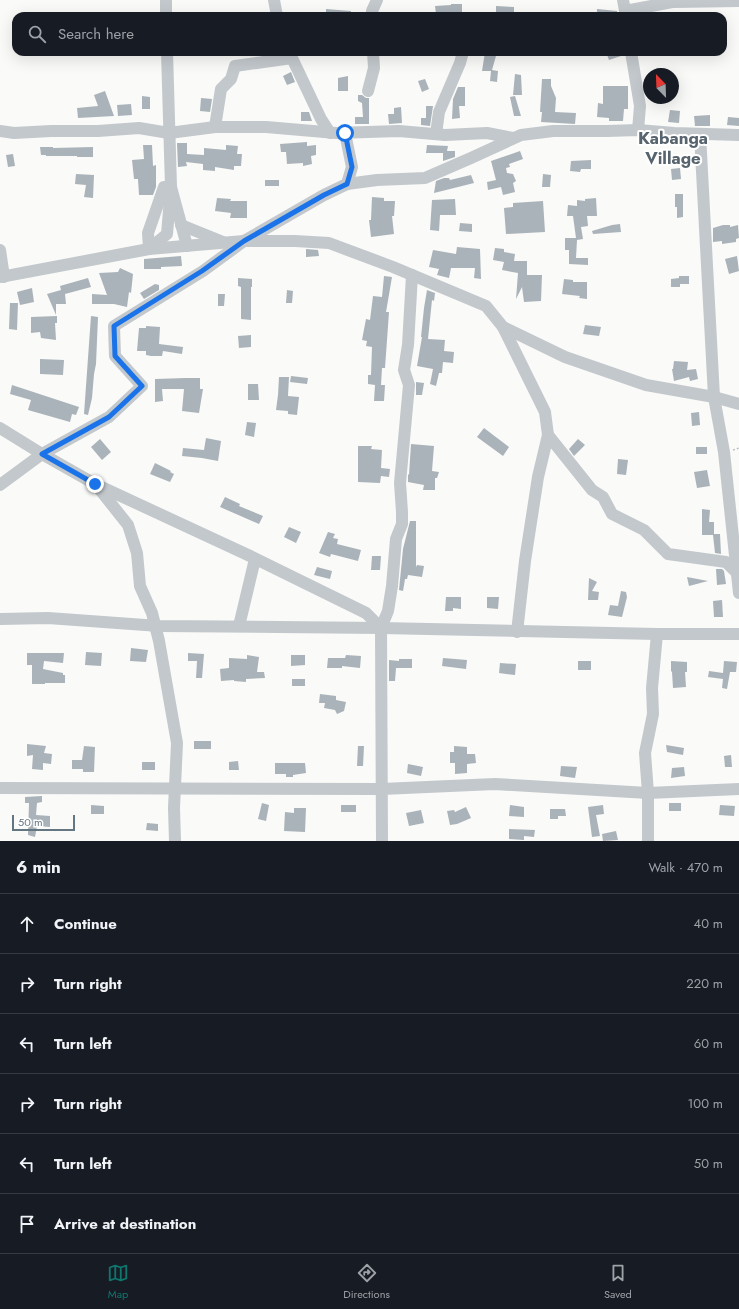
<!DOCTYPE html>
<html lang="en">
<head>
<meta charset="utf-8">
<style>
	:root { --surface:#171b24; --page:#20242c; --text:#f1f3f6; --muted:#9ea1a6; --line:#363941; --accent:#0f766e }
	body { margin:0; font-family:Jost,sans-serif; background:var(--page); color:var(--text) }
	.compass { position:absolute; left:643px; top:68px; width:36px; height:36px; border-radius:50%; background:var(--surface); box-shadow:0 4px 16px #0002; rotate:337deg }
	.scale { position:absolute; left:12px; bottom:10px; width:63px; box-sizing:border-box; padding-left:4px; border:2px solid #657683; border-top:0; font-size:11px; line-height:14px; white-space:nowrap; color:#657683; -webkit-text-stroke:3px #fff; paint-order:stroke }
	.stop { position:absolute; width:12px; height:12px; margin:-9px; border:3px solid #1a73e8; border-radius:50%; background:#fff }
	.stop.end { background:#1a73e8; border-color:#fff; box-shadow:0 1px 4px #0008 }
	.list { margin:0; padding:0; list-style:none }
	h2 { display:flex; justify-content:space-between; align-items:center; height:52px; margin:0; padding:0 16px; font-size:17px }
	h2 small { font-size:13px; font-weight:400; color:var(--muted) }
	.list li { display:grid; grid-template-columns:26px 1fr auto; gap:12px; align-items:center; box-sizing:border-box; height:60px; padding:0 16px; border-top:1px solid var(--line) }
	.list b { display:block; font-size:15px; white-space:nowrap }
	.list em { font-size:13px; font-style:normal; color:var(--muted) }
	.icon { flex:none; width:22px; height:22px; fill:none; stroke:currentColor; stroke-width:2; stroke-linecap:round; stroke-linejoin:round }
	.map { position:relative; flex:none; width:739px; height:841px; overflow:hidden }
	.search { position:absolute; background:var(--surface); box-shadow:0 4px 16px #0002; left:12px; right:12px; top:12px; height:44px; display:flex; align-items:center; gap:10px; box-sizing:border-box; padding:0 14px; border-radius:12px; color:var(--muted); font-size:15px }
	.sheet { height:412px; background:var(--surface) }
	nav { display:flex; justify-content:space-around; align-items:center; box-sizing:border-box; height:56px; border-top:1px solid var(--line); background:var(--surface); font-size:11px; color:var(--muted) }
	nav a { display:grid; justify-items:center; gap:2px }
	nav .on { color:var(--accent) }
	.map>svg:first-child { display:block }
</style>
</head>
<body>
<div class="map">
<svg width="739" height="841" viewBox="0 0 739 841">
	<rect width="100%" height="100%" fill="#fafaf8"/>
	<g fill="#aab3b9">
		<polygon points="451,4 462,4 462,16 450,16 450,13 436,14 435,6 451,5"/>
		<polygon points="496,6 514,7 514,14 496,14"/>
		<polygon points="326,9 351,11 351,16 326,16"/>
		<polygon points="597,9 617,11 618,16 597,16"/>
		<polygon points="485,52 496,56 492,70 498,71 497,82 490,81 491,71 482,71"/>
		<polygon points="606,52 624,52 624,55 609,60"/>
		<polygon points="291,72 295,82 287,85 283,76"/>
		<polygon points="515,74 521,75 522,95 513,95"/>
		<polygon points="348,76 348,91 338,91 338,78"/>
		<polygon points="425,79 429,89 422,92 418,81"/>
		<polygon points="542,79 551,79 551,86 556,98 555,112 576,113 575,124 541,122 542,112 540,112"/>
		<polygon points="603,86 628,86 628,109 624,109 623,121 609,121 609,118 597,117 598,103 603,104"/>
		<polygon points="458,87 465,87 465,106 459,106 460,118 452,119 453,99"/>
		<polygon points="105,91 114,116 78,118 77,108 98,106 94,95"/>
		<polygon points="358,95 362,95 366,98 369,98 369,124 355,124 355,117 363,117 362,103 358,101"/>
		<polygon points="142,96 150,97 150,109 142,109"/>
		<polygon points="515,96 521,116 514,116 510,97"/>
		<polygon points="201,98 212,99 210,112 200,111"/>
		<polygon points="131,104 132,115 118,116 117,105"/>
		<polygon points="426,106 433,106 430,126 421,125 421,118 426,118"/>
		<polygon points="401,107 402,123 389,124 388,114 394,114 394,108"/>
		<polygon points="670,110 680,111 679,123 668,122"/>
		<polygon points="301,112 309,112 312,121 301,121"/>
		<polygon points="710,115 710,126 695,126 694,116"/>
		<polygon points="728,117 739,118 739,126 727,125"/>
		<polygon points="307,142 307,146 316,145 316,155 311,156 312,164 303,166 303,163 287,164 286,152 281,152 280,144"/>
		<polygon points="177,143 187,143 187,154 204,155 204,148 226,150 226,145 238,146 237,154 242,154 241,166 234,166 234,170 215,167 215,171 203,170 203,164 186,162 187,166 178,167"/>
		<polygon points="143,145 152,145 153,166 156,165 156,187 153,195 139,195 138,179 134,179 132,160 144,159"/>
		<polygon points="427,145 448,146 447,151 455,151 455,157 443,161 443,153 426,153"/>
		<polygon points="40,147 53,147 53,148 93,147 93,157 77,157 77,156 46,156 46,155 41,155"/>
		<polygon points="520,151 523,159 509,164 510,167 506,168 507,173 513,174 516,181 513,183 515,192 503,195 501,187 488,190 487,182 496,180 491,161"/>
		<polygon points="13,154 15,166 8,167 6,155"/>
		<polygon points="591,160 591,169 581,169 580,172 570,171 571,161"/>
		<polygon points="680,168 681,179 672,180 671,169"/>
		<polygon points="76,174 94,175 93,198 84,197 86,185 75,184"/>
		<polygon points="543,174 551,175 550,187 542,187"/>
		<polygon points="471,175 474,183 434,193 436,181 444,178 449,178 450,180"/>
		<rect x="265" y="180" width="14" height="6"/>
		<polygon points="675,194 683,194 683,217 677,218 677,207 675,207"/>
		<polygon points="372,197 384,198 384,201 395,201 394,216 392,216 394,234 371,237 369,220 371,220"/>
		<polygon points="217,198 231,199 230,201 247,201 247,218 230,218 231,213 215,211"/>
		<polygon points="596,198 597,216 587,216 588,226 581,227 583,239 577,240 576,258 588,258 588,265 569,264 569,250 565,250 565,238 576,238 573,216 567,216 568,205 577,206 577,200 585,201 585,199"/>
		<polygon points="455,199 456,215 440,215 439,231 430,230 432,200"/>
		<polygon points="543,201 545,232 506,234 504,208 513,207 513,203"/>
		<polygon points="460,223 472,224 472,232 459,231"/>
		<polygon points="620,224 621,232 593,234 592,231 612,225"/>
		<polygon points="723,225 730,225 730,227 738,225 739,238 736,239 736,242 722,244 722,241 713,242 713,228"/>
		<polygon points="457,247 480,249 481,279 474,278 475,268 451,268 449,278 437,275 439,269 429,267 433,250 456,254"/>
		<polygon points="495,248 504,249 504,252 515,254 514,261 527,261 527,275 542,275 541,301 524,302 522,287 516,299 518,273 502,270 504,262 493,260"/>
		<polygon points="306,249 318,250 319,256 306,257"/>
		<polygon points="181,256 182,266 161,267 161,269 144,269 144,259"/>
		<polygon points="737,256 739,271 729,274 725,259"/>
		<polygon points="120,268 133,274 131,293 129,292 127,307 114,304 92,304 92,294 107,295 99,273 118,272"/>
		<polygon points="384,276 392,277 386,312 389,312 385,368 382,368 381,385 385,385 384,401 374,401 375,385 368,384 368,375 371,375 372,347 366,346 367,341 362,340 366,319 370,320 373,296 382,297"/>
		<polygon points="679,276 689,276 689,284 680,284 680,287 671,287 671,279 679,278"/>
		<polygon points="88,278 91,287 65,294 66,304 56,304 56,315 47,294 61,290 60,286"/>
		<polygon points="238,278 252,279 252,287 251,287 251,320 241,319 241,287 238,286"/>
		<polygon points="564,279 573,280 573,282 587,282 587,299 579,298 580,296 562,294"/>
		<polygon points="155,284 159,285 159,290 144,299 140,293"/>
		<polygon points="32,288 34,302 20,305 17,292"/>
		<polygon points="287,290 293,291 292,303 286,303"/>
		<polygon points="427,290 435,293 434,301 432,300 428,339 445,340 444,351 454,352 453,363 443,362 442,373 439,373 436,386 430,384 433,369 417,366 422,337 421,337 424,308"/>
		<polygon points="218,294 225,294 224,306 218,306"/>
		<polygon points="10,303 18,303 17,330 9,329"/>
		<polygon points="57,316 57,323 55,323 56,340 41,338 40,332 31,333 31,317"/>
		<polygon points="91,316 98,317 96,364 94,374 92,398 88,415 84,414"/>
		<polygon points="585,325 601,327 599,336 583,334"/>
		<polygon points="146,326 160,327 159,344 183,347 182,354 163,351 162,356 151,356 146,355 146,351 137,351 139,328 146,328"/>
		<polygon points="251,335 251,347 239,348 238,336"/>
		<polygon points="40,359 64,360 63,375 40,374"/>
		<polygon points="674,361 688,362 687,370 696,369 698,379 690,381 689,377 674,381 672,369 673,369"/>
		<polygon points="291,376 308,378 307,384 290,382"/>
		<polygon points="279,377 289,377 288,396 299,397 297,415 288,414 288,411 276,410 278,395"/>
		<polygon points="185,378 200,378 200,389 203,389 199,413 182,411 184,389 162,389 163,401 155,402 155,379"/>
		<polygon points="416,382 424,383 422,395 416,395"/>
		<polygon points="248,384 258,384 259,400 248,400"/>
		<polygon points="12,385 79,407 76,415 72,414 70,422 28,410 31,400 10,394"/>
		<polygon points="699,412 700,425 692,426 691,413"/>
		<polygon points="247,422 256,423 254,437 245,435"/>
		<polygon points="484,428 509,447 503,456 477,437"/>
		<polygon points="206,438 221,441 218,461 202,458 182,456 183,448 204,450"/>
		<polygon points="100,439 111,452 102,460 91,447"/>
		<polygon points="578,439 585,445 574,456 569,449"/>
		<polygon points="411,444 434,446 432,471 439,472 437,478 435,478 435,490 423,490 424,485 408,482 408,474 409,475"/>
		<polygon points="358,446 372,446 371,449 382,450 381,468 390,469 389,477 381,476 380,483 358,482"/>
		<rect x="696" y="447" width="11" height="7"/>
		<polygon points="618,459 628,460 626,475 617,474"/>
		<polygon points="155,463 171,471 170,472 174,474 170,482 150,474"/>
		<polygon points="707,470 710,486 697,488 694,472"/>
		<polygon points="225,497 240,504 239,506 263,516 259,524 220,507"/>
		<polygon points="702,509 710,510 709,522 714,522 714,534 720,534 721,554 715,553 713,535 702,535"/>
		<polygon points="410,521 416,521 416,567 417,565 424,566 422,577 408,575 407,579 405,579 403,591 399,590 403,549"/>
		<polygon points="289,527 301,532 296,543 284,537"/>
		<polygon points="328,532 335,534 333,538 338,539 337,544 361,550 358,561 331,554 330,557 319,553"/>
		<polygon points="372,556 381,556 380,570 371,570"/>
		<polygon points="317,567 332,571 330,579 314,575"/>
		<polygon points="716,569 722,569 724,571 726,584 717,585"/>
		<polygon points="687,577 708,581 689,586"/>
		<polygon points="589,578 597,582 592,591 599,592 598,600 588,600"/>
		<polygon points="621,591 626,592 627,597 622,617 608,615 610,605 618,606"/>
		<polygon points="446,597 461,597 461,609 453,608 453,611 445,611"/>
		<polygon points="487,597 499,597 498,609 487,608"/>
		<polygon points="722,600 723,617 714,617 713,601"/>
		<polygon points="131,648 148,650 146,662 130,661"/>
		<polygon points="86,652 102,653 101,666 85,665"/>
		<polygon points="27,653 64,653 63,663 44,661 43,669 63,673 63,675 65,675 65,683 45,683 45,684 32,684 32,665 27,665"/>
		<polygon points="188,653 204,654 202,678 196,678 197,661 188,661"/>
		<polygon points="247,655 259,657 257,672 264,672 265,678 246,679 246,682 234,681 234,680 221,681 220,669 229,668 229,658 247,659"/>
		<polygon points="291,655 305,655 305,665 291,666"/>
		<polygon points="346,655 361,656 360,668 342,666 342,668 327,668 328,658 345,658"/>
		<polygon points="443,658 467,660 466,669 442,666"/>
		<polygon points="399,659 412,659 412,668 396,668 395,681 389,681 389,660 399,661"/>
		<rect x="578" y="661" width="13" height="9"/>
		<polygon points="671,661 687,662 687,672 685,672 686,687 673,688 672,672 671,671"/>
		<polygon points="724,661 737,662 736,672 730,672 727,689 722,688 723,679 708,677 709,671 723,673"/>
		<polygon points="500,663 516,664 515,675 499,673"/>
		<rect x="292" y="679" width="13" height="7"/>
		<polygon points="320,694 336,696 336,700 346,702 344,711 337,714 335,710 324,708 325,703 319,703"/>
		<rect x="194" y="741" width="17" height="8"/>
		<polygon points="27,744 46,746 44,753 52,754 51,764 43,763 43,770 32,769 33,755 27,756"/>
		<polygon points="666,745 684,748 683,755 667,752"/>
		<polygon points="84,746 95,747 94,772 83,772 83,769 72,769 72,760 82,760"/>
		<polygon points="358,746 364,746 363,766 357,766"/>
		<polygon points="454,746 467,747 467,754 475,754 476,763 467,764 467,773 455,774 455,763 450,763 450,752 454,752"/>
		<polygon points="731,755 732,767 725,767 724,756"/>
		<polygon points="238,761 239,770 229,770 229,762"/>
		<rect x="142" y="762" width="13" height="8"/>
		<polygon points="275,763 305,763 306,773 293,775 293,777 286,777 286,774 275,774"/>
		<polygon points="408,764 423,767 421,776 407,773"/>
		<polygon points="561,766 577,767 575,778 560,776"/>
		<polygon points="684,767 685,776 671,778 672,768"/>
		<polygon points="42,796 42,802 37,803 36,815 50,816 50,827 37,826 35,837 28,835 29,803 25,803 25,797"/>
		<polygon points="262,803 269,805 266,821 258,819"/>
		<rect x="669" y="803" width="12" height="8"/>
		<polygon points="91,805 104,806 104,814 91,814"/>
		<rect x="341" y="805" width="15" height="7"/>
		<polygon points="510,805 524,807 524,817 509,816"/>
		<polygon points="603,805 604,814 596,815 600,836 592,837 588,807"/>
		<polygon points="720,805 735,806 734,816 719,815"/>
		<polygon points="466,807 471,818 457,824 450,825 447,811 454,810 455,812"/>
		<polygon points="294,808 306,808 305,832 284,831 285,812 294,813"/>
		<polygon points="550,809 565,809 566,816 558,816 558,819 550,819"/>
		<polygon points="421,810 424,823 409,826 406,813"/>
		<polygon points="147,823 158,824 158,831 146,830"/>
		<polygon points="509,829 535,830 534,837 524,836 524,840 509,839"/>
		<polygon points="616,831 618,840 603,841 602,834"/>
	</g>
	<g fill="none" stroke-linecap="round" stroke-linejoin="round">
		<polyline stroke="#bbbfc2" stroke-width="1.5" stroke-dasharray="2 2" stroke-linecap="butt" points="733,450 739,448"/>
		<g stroke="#c3c8cc" stroke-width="12">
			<polyline points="166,0 166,16"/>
			<polyline points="274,0 277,16"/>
			<polyline points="623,0 626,16"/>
			<polyline points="625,11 672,2 739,1"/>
			<polyline points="372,16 372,11 377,0"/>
			<polyline points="631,52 640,106 638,130"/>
			<polyline points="368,91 374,68 373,52"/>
			<polyline points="215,127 221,89 231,79 235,66 292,58 321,119 330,133"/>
			<polyline points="0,131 14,133 51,131 98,131 139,128 169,133 215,127 266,127 336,133 399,131 445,135 487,133 513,138"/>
			<polyline points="345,133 352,167 347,184"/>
			<polyline points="436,134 439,112 460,63 463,52"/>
			<polyline points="700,134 714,397 724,452 739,593"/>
			<polyline points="181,225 223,242"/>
			<polyline points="149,249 167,234 171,187 167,52"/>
			<polyline points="149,249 148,233 164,187 171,187 187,246"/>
			<polyline points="0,250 4,277"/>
			<polyline points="0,277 149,249 244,241 295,241 329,243 393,267 486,306 503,327 565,357 646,385 714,397 739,404"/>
			<polyline points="503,327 545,412 548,435 592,490 603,497 612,514 644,530 668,554 726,562 738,574"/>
			<polyline points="0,428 42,454 95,484 248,555 366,613 381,628 657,634 739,634"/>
			<polyline points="0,485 42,454 109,417 142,386 115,356 114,326 203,271 244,241 324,195 347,184 377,180 425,178 471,158 521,135 553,131 607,131 638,130 674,133 739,135"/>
			<polyline points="97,486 128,525 137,553 140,586 152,613 159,641 177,743 174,808 175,841"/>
			<polyline points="0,619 48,618 159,626 381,628"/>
			<polyline points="239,626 255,559"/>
			<polyline points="517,632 525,561 538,477 548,435"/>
			<polyline points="0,788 382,789 495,784 648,793 739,789"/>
			<polyline points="382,841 381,628 388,611 392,586 396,539 402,524 402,512 400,483 409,385 404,370 408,345 412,275"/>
			<polyline points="648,841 648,793 645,753 653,714 652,688 657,634"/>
		</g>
	</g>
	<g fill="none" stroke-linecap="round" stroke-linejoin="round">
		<polyline stroke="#1a73e8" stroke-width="5" points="95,484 42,454 109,417 142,386 115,356 114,326 202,271 244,241 324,195 347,184 352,167 345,133"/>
	</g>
	<g text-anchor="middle" stroke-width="4" stroke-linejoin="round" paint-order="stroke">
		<g font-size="17" font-weight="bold" fill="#57646e" stroke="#fff">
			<text x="673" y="144">Kabanga<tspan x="673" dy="20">Village</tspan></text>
		</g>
	</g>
</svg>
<svg class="compass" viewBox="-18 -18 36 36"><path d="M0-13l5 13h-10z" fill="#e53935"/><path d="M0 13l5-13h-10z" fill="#9ea1a6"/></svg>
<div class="scale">50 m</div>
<div class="stop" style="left:345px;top:133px"></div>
<div class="stop end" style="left:95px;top:484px"></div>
<div class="search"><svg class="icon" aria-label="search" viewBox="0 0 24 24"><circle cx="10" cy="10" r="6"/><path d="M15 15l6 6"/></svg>Search here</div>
</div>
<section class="sheet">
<h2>6 min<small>Walk · 470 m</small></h2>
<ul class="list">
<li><svg class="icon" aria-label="ahead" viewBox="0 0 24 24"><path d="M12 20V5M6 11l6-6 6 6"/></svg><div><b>Continue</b></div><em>40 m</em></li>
<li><svg class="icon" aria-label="right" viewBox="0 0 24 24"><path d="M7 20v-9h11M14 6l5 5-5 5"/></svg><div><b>Turn right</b></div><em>220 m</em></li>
<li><svg class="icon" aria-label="left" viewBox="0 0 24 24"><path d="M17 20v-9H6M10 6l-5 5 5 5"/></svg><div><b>Turn left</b></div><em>60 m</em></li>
<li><svg class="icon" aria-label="right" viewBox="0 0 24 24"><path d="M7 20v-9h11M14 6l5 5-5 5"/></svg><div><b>Turn right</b></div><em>100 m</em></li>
<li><svg class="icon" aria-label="left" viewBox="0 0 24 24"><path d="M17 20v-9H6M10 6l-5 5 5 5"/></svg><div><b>Turn left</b></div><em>50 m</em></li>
<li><svg class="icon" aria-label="arrive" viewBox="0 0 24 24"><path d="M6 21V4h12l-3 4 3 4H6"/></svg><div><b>Arrive at destination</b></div></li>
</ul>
</section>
<nav>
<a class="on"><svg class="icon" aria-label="map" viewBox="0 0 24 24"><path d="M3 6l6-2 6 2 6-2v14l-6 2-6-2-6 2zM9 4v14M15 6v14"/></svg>Map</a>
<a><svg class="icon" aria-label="directions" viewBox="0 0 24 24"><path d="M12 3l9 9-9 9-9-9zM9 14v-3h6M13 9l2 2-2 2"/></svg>Directions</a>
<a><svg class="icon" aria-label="saved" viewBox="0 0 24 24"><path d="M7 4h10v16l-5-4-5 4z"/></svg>Saved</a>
</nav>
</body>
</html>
